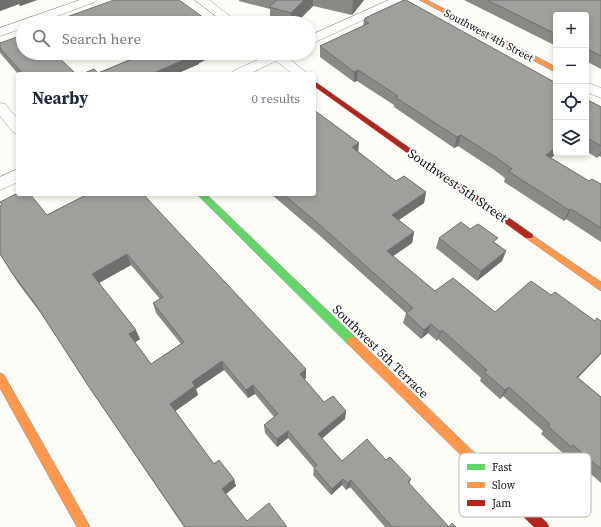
<!DOCTYPE html>
<html lang="en">
<head>
<meta charset="utf-8">
<style>
	:root { --surface:#fff; --page:#f2f2f3; --text:#1f2937; --muted:#747a83; --line:#e0e1e3 }
	body { margin:0; font-family:"Source Serif 4",serif; background:var(--page); color:var(--text) }
	.controls { position:absolute; right:12px; top:12px; display:grid; overflow:hidden; border-radius:4px; box-shadow:0 2px 6px #0003 }
	.controls button { width:36px; height:36px; display:grid; place-items:center; padding:0; border:0; border-bottom:1px solid var(--line); background:var(--surface); color:var(--text); font:20px sans-serif }
	.list { margin:0; padding:0; list-style:none }
	h2 { display:flex; justify-content:space-between; align-items:center; height:52px; margin:0; padding:0 16px; font-size:17px }
	h2 small { font-size:13px; font-weight:400; color:var(--muted) }
	.icon { flex:none; width:22px; height:22px; fill:none; stroke:currentColor; stroke-width:2; stroke-linecap:round; stroke-linejoin:round }
	.map { position:relative; flex:none; width:601px; height:527px; overflow:hidden }
	.search { position:absolute; background:var(--surface); box-shadow:0 2px 6px #0003; left:16px; top:16px; width:300px; height:44px; display:flex; align-items:center; gap:10px; box-sizing:border-box; padding:0 14px; border-radius:22px; color:var(--muted); font-size:15px }
	.panel { position:absolute; background:var(--surface); box-shadow:0 2px 6px #0003; left:16px; top:72px; width:300px; height:124px; border-radius:4px }
	.map>svg:first-child { display:block }
</style>
</head>
<body>
<div class="map">
<svg width="601" height="527" viewBox="0 0 601 527">
	<rect width="100%" height="100%" fill="#fdfcf7"/>
	<g fill="none" stroke-linecap="round" stroke-linejoin="round">
		<g stroke="#979795" stroke-width="1">
			<g id="street">
				<polygon points="80,0 97,0 95,2 38,23 23,23 23,28 0,36 0,28"/>
				<polygon points="195,0 209,0 239,23 225,23"/>
				<polygon points="389,0 404,0 402,2 309,45 309,36"/>
				<polygon points="268,53 289,53 286,56 308,74 293,74 276,61 249,74 231,74 233,71 269,55"/>
				<polygon points="586,82 601,88 601,98 586,92"/>
				<polygon points="0,103 5,104 18,119 18,134 13,132 0,116"/>
				<polygon points="18,169 18,182 0,190 0,177"/>
			</g>
		</g>
		<g stroke="#8e8d8b" stroke-width="1">
			<polygon id="fast" points="197,194 206,194 356,338 357,341 356,344 352,345 348,344"/>
		</g>
		<g stroke="#8e8d8b" stroke-width="1">
			<g id="slow">
				<polygon points="420,0 427,0 556,67 556,72"/>
				<polygon points="529,233 601,282 601,291 526,238 525,236"/>
				<polygon points="352,337 356,338 486,464 488,468 486,472 482,474 478,472 348,344 347,341 348,338"/>
				<polygon points="0,373 4,375 90,527 77,527 0,388"/>
			</g>
		</g>
		<g stroke="#8e8d8b" stroke-width="1">
			<g id="jam">
				<polygon points="314,81 532,234 533,236 532,238 526,238 314,86"/>
				<polygon points="482,462 486,464 547,523 549,527 534,527 478,472 476,468 478,464"/>
			</g>
		</g>
		<use href="#street" fill="#fffffe" fill-rule="evenodd"/>
		<use href="#fast" fill="#63d668" fill-rule="evenodd"/>
		<use href="#slow" fill="#ff974d" fill-rule="evenodd"/>
		<use href="#jam" fill="#b3261e" fill-rule="evenodd"/>
	</g>
	<g fill="#8a8986" fill-rule="evenodd">
		<polygon points="0,0 37,0 20,6 19,4 0,11"/>
		<polygon points="239,0 364,0 352,15 313,6 296,23 274,23 270,22 270,9 239,1"/>
		<polygon points="464,0 601,0 601,69 586,61 586,15 556,15 556,46"/>
		<polygon points="365,18 551,158 589,181 601,184 601,242 566,219 564,221 504,182 505,178 493,169 458,146 454,148 394,107 394,105 357,81 354,82 320,57 320,46 363,26 364,20 365,19"/>
		<polygon points="0,43 23,53 61,53 56,55 76,74 18,74 1,54 0,53"/>
		<polygon points="124,53 218,53 213,55 214,56 199,63 199,64 176,74 82,74 98,73 131,59"/>
		<polygon points="586,99 601,107 601,157 599,156 597,158 586,151"/>
		<polygon points="358,152 396,181 426,192 424,203 399,220 414,232 412,243 393,256 435,291 495,312 601,397 601,483 566,452 564,454 541,434 543,431 503,396 500,399 480,381 481,378 438,339 437,341 428,333 421,339 403,323 406,313 319,235 271,194 314,194"/>
		<path d="M88 194 306 378 304 379 324 402 346 411 345 419 322 438 342 461 386 460 411 479 409 484 449 527H456H385L350 487 346 490 342 485 331 495 313 475 314 468 288 438 277 447 265 433 264 425 274 417 255 394 248 398 224 370 196 389 198 395 175 411 214 464 236 486 226 494 247 521 287 527H184L95 396 42 315 18 283 0 254 47 215ZM131 265 160 299 153 303 156 313 181 344 151 364 135 342 140 339 99 283Z"/>
		<polygon points="470,229 496,243 506,251 502,261 477,281 436,248 439,238"/>
	</g>
	<g fill="#716f6d">
		<polygon points="0,0 17,0 19,4 0,11"/>
		<polygon points="18,0 37,0 20,6"/>
		<polygon points="304,0 313,0 313,6 296,23 291,23 291,13"/>
		<polygon points="353,0 364,0 352,15 353,1"/>
		<polygon points="50,53 61,53 51,57"/>
		<polygon points="197,53 218,53 213,55 214,56 199,63 199,64 176,74 151,74"/>
		<polygon points="358,70 357,81 354,82 354,72"/>
		<polygon points="461,135 458,146 454,148 457,137"/>
		<polygon points="359,143 358,154 352,147"/>
		<polygon points="556,147 556,153 558,153 541,165 546,155"/>
		<polygon points="601,151 601,153 599,156 597,158"/>
		<polygon points="426,192 424,203 391,225 392,215"/>
		<polygon points="571,209 566,219 564,221 569,210"/>
		<polygon points="414,232 412,243 386,261 387,251"/>
		<polygon points="506,251 502,261 477,281 481,271"/>
		<polygon points="127,254 131,265 97,284 92,274"/>
		<polygon points="431,324 428,333 421,339 424,330"/>
		<polygon points="136,330 140,339 133,344 129,334"/>
		<polygon points="442,330 438,339 437,341 440,332"/>
		<polygon points="601,353 601,354 570,386 577,377"/>
		<polygon points="222,361 224,370 196,389 198,395 174,412 170,404 192,382"/>
		<polygon points="306,369 306,378 300,382 300,374"/>
		<polygon points="253,385 255,394 248,398 246,390"/>
		<polygon points="509,387 503,396 500,399 505,390"/>
		<polygon points="346,411 345,419 318,442 318,434"/>
		<polygon points="288,431 288,438 277,447 277,439"/>
		<polygon points="234,479 236,486 224,495 222,489"/>
		<polygon points="343,479 342,485 331,495 332,489"/>
		<polygon points="351,480 350,487 346,490 348,483"/>
	</g>
	<g fill="#a19f9c" stroke="#716f6d" fill-rule="evenodd">
		<polygon points="114,0 179,0 211,23 50,23"/>
		<polygon points="277,0 304,0 291,13 269,7"/>
		<polygon points="404,0 406,0 556,83 556,147 546,155 589,181 592,179 601,184 601,228 571,209 569,210 508,171 512,169 497,158 461,135 457,137 395,97 398,96 358,70 354,72 320,46 369,23 364,20 367,18 365,18"/>
		<polygon points="487,0 601,0 601,56 586,48 586,15 556,15 556,34"/>
		<polygon points="23,35 23,53 54,53 76,74 23,74 0,48 0,43"/>
		<polygon points="133,53 197,53 198,54 151,74 82,74 94,69 98,73 137,57"/>
		<polygon points="586,99 601,107 601,146 586,137"/>
		<polygon points="314,110 359,143 352,147 396,181 404,176 426,192 392,215 414,232 387,251 435,291 453,278 495,312 531,281 551,295 555,292 595,321 597,318 601,321 601,353 577,377 601,397 601,469 573,445 571,447 548,426 550,424 509,387 505,390 484,372 487,370 442,330 440,332 431,324 424,330 406,313 413,308 320,225 283,194 314,194"/>
		<path d="M18 193V194H30L47 215 88 194H143L306 369 300 374 324 402 333 396 346 411 318 434 342 461 367 439 386 460 390 457 411 479 408 482 449 527 452 523 456 527H392L351 480 348 483 343 479 332 489 314 468 317 465 288 431 277 439 264 425 278 414 253 385 246 390 222 361 192 382 195 386 170 404 214 464 219 460 234 479 222 489 247 521 269 503 287 527H185L89 387 36 305 12 273 0 254V206L2 205 0 202ZM127 254 163 297 153 303 184 342 151 364 129 334 136 330 92 274Z"/>
		<polygon points="461,222 470,229 478,224 498,238 493,242 506,251 481,271 439,238"/>
	</g>
	<g text-anchor="middle" stroke-width="4" stroke-linejoin="round" paint-order="stroke">
		<g font-size="11" fill="#111" stroke="#fff">
			<text transform="translate(489 35) rotate(28)" y="4">Southwest 4th Street</text>
		</g>
		<g font-size="13" fill="#111" stroke="#fff">
			<text transform="translate(458 185) rotate(35)" y="5">Southwest 5th Street</text>
			<text transform="translate(381 351) rotate(44)" y="5">Southwest 5th Terrace</text>
		</g>
	</g>
	<rect x="459" y="453" width="132" height="64" rx="6" fill="#fff" stroke="#b8b8b8" stroke-width="1"/>
	<rect x="467" y="464" width="18" height="6" fill="#63d668"/>
	<rect x="467" y="482" width="18" height="6" fill="#ff974d"/>
	<rect x="467" y="500" width="18" height="6" fill="#b3261e"/>
	<g font-size="11" fill="#111">
		<text x="492" y="471">Fast</text>
		<text x="492" y="489">Slow</text>
		<text x="492" y="507">Jam</text>
	</g>
</svg>
<div class="controls">
<button>+</button>
<button>−</button>
<button><svg class="icon" aria-label="locate" viewBox="0 0 24 24"><circle cx="12" cy="12" r="6"/><path d="M12 2v4M12 18v4M2 12h4M18 12h4"/></svg></button>
<button><svg class="icon" aria-label="layers" viewBox="0 0 24 24"><path d="M12 4l9 5-9 5-9-5zM3 14l9 5 9-5"/></svg></button>
</div>
<div class="search"><svg class="icon" aria-label="search" viewBox="0 0 24 24"><circle cx="10" cy="10" r="6"/><path d="M15 15l6 6"/></svg>Search here</div>
<section class="panel">
<h2>Nearby<small>0 results</small></h2>
<ul class="list">
</ul>
</section>
</div>
</body>
</html>
